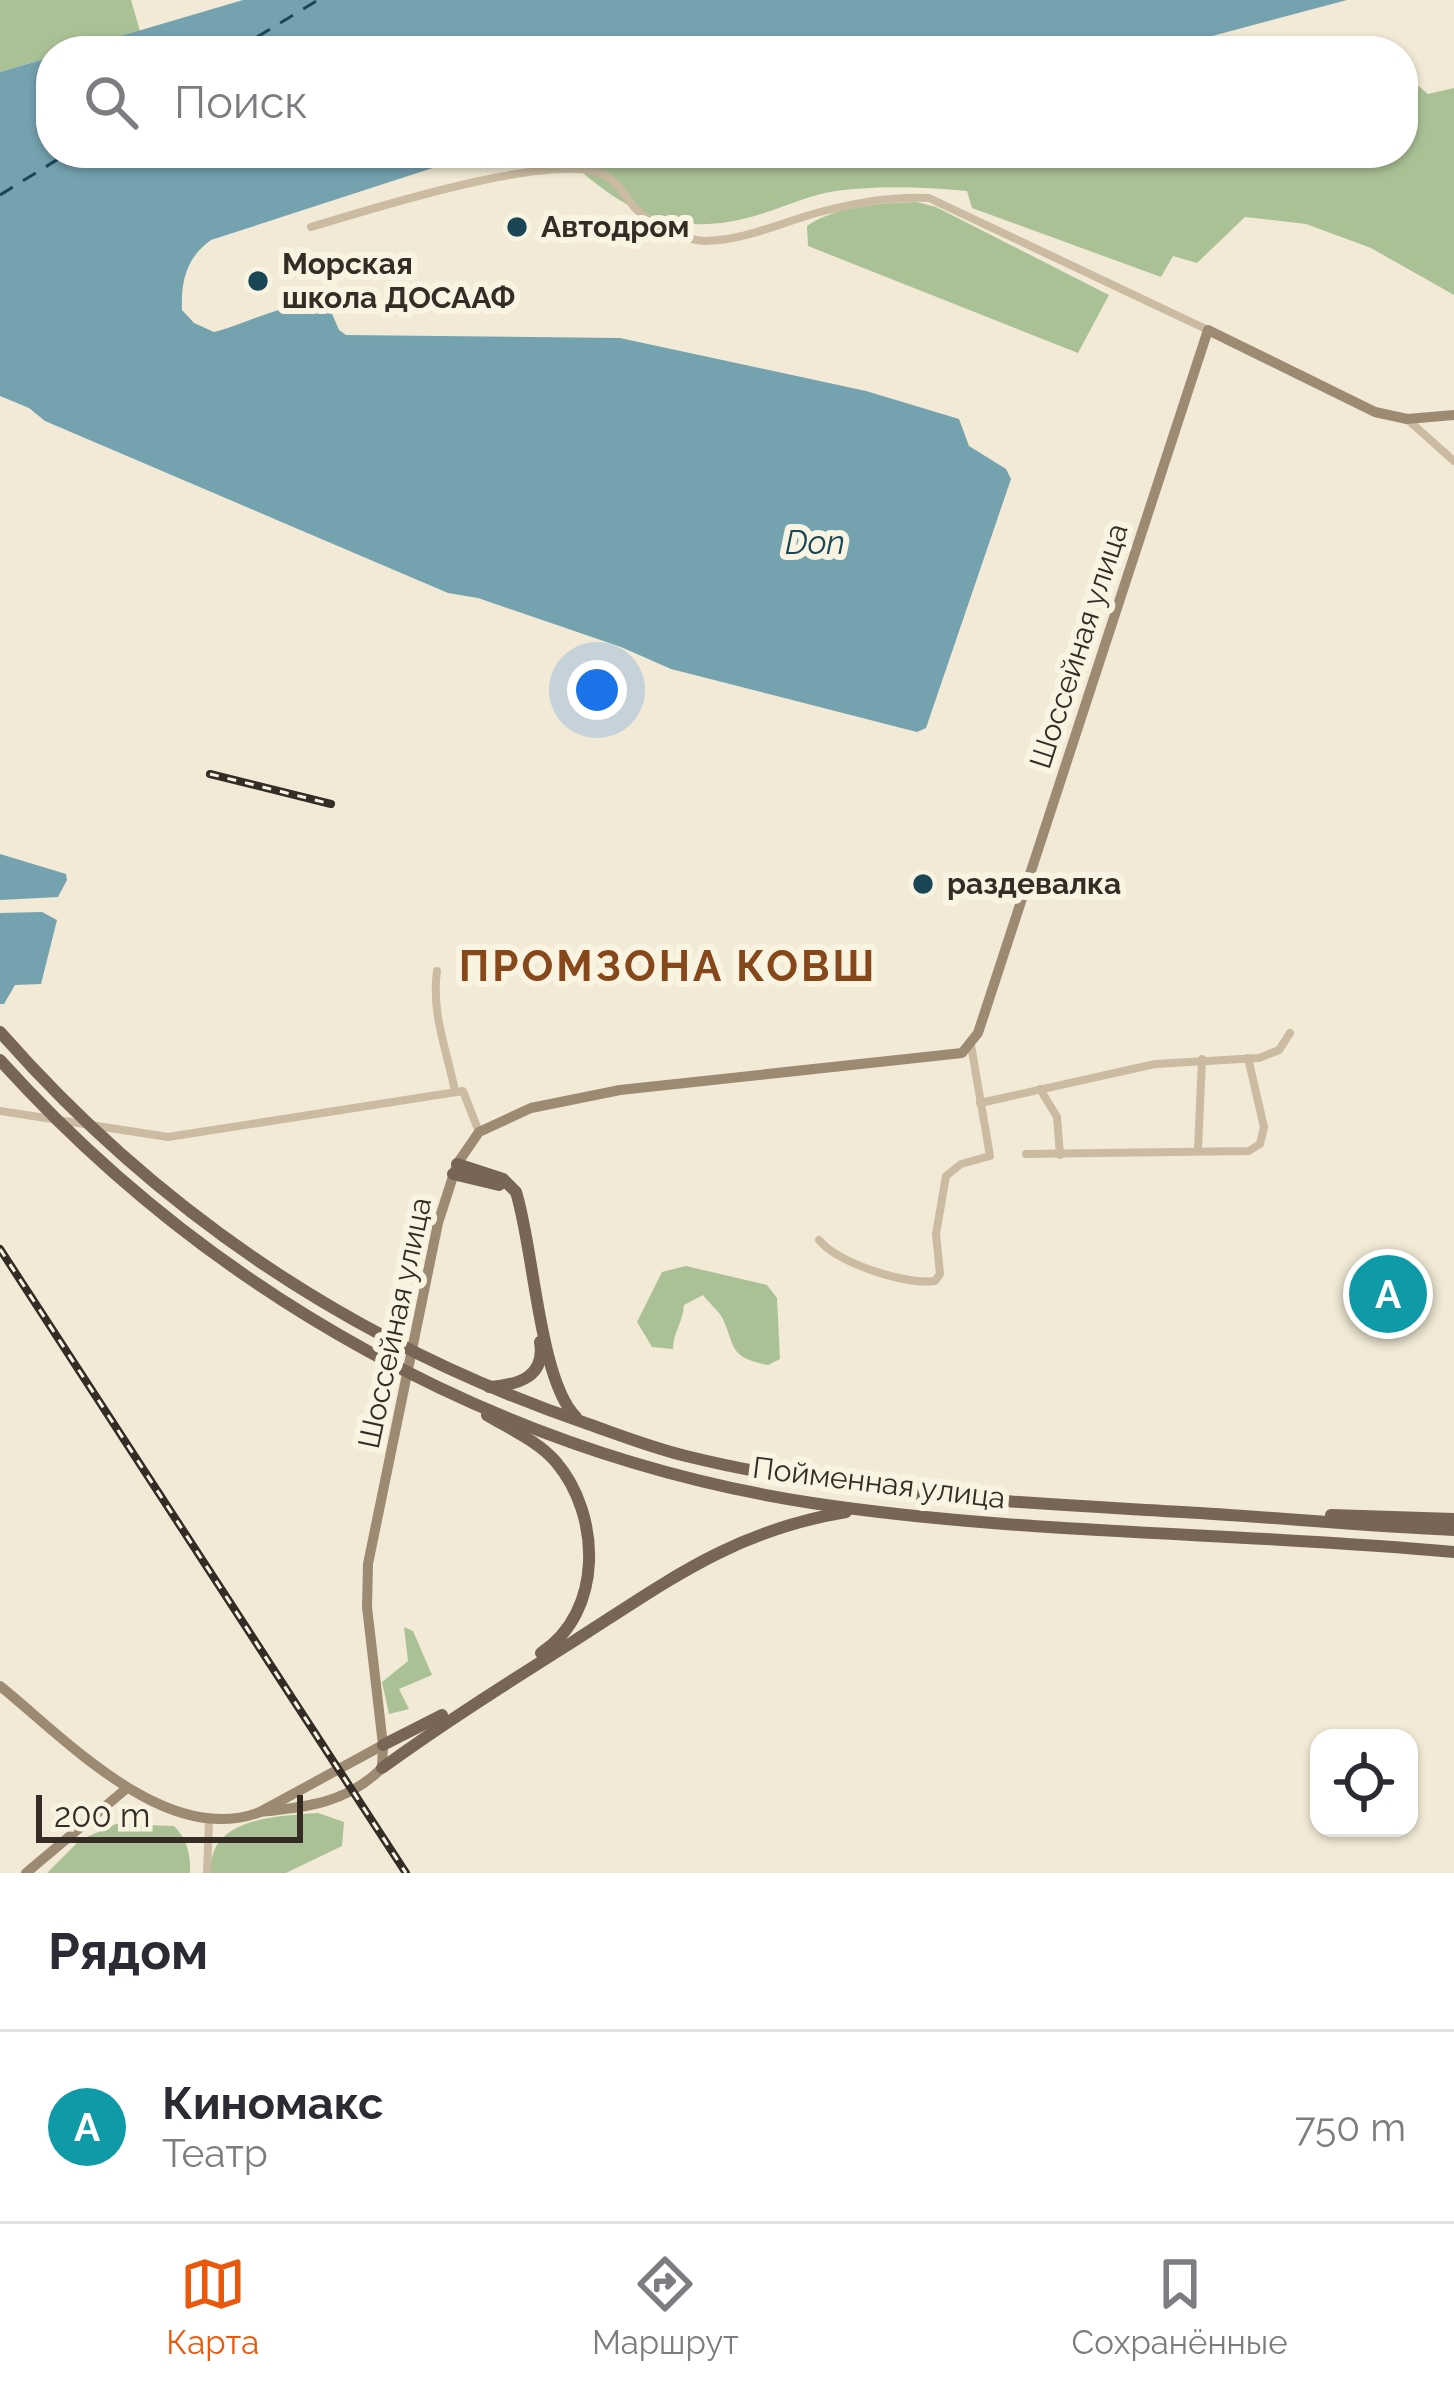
<!DOCTYPE html>
<html lang="ru">
<head>
<meta charset="utf-8">
<style>
	:root { --surface:#fff; --page:#f7f7f7; --text:#2b2b33; --muted:#7c7c81; --line:#e1e1e2; --accent:#ea580c }
	body { margin:0; font-family:Raleway,sans-serif; background:var(--page); color:var(--text) }
	.controls { position:absolute; right:36px; bottom:36px; display:grid; overflow:hidden; border-radius:24px; box-shadow:0 3px 9px #0004 }
	.controls button { width:108px; height:108px; display:grid; place-items:center; padding:0; border:0; border-bottom:3px solid var(--line); background:var(--surface); color:var(--text); font:60px sans-serif }
	.scale { position:absolute; left:36px; bottom:30px; width:267px; box-sizing:border-box; padding-left:12px; border:6px solid #342c25; border-top:0; font-size:33px; line-height:42px; white-space:nowrap; color:#342c25; -webkit-text-stroke:9px #f9f3e2; paint-order:stroke }
	.you { position:absolute; left:597px; top:690px; width:42px; height:42px; margin:-30px; border:9px solid #fff; border-radius:50%; background:#1a73e8; box-shadow:0 0 0 18px #1a73e833 }
	.badge { display:grid; place-items:center; width:78px; height:78px; border-radius:50%; background:var(--accent); color:#fff; font-size:39px; font-weight:700 }
	.pin { position:absolute; translate:-50% -50%; border:6px solid #fff; box-shadow:0 3px 12px #0006 }
	.list { margin:0; padding:0; list-style:none }
	h2 { display:flex; justify-content:space-between; align-items:center; height:156px; margin:0; padding:0 48px; font-size:51px }
	h2 small { font-size:39px; font-weight:400; color:var(--muted) }
	.list li { display:grid; grid-template-columns:78px 1fr auto; gap:36px; align-items:center; box-sizing:border-box; height:192px; padding:0 48px; border-top:3px solid var(--line) }
	.list b { display:block; font-size:45px; white-space:nowrap }
	.list p { margin:0; font-size:39px; white-space:nowrap; color:var(--muted) }
	.list em { font-size:39px; font-style:normal; color:var(--muted) }
	.icon { flex:none; width:66px; height:66px; fill:none; stroke:currentColor; stroke-width:2; stroke-linecap:round; stroke-linejoin:round }
	.map { position:relative; flex:none; width:1454px; height:1873px; overflow:hidden }
	.search { position:absolute; background:var(--surface); box-shadow:0 3px 9px #0004; left:36px; right:36px; top:36px; height:132px; display:flex; align-items:center; gap:30px; box-sizing:border-box; padding:0 42px; border-radius:48px; color:var(--muted); font-size:45px }
	.sheet { height:348px; background:var(--surface) }
	nav { display:flex; justify-content:space-around; align-items:center; box-sizing:border-box; height:168px; border-top:3px solid var(--line); background:var(--surface); font-size:33px; color:var(--muted) }
	nav a { display:grid; justify-items:center; gap:6px }
	nav .on { color:var(--accent) }
	.map>svg:first-child { display:block }
</style>
</head>
<body>
<div class="map">
<svg width="1454" height="1873" viewBox="0 0 1454 1873">
	<rect width="100%" height="100%" fill="#f2ead6"/>
	<g fill="#aac196">
		<polygon points="0,0 131,0 140,31 70,51 51,51 51,57 0,72"/>
		<polygon points="1346,37 1376,51 1260,51"/>
		<path d="M1403 73 1428 94 1454 88V295L1371 248 1306 224 1245 217 1197 263 1173 256 1161 277 972 208 967 191C925 187 878 185 836 191 812 194 787 206 764 213 690 237 641 222 584 174L589 162 669 165 743 153H953L972 161 1007 153H1403Z"/>
		<path d="M917 202 936 207 1109 295 1078 353 808 246 807 226C835 206 883 203 917 202Z"/>
		<path d="M686 1266 767 1285 777 1298 780 1359 768 1365C729 1357 736 1349 723 1319 719 1311 708 1302 703 1295L684 1305C683 1322 673 1333 673 1349L652 1347 637 1322 662 1272Z"/>
		<polygon points="404,1627 413,1631 432,1675 399,1689 409,1709 389,1714 382,1682 408,1661"/>
		<path d="M318 1813 344 1822 342 1846 286 1873H211C207 1817 278 1816 318 1813Z"/>
		<path d="M116 1824 174 1826C187 1839 191 1855 190 1873H47L80 1840Z"/>
	</g>
	<g fill="#74a2af">
		<polygon points="243,0 1347,0 1156,51 70,51"/>
		<path d="M51 57V153H517L445 164 211 240C186 258 181 281 182 310L194 323 214 332C249 324 295 295 330 309L339 330 346 335 620 338 866 391 959 419 969 446 1006 469 1011 479 926 728 917 732 671 669 621 647 478 598 448 593 45 421 29 408 0 396V72Z"/>
		<polygon points="0,854 66,874 67,880 58,897 0,900"/>
		<polygon points="42,912 57,920 41,984 15,985 4,1004 0,1004 0,913"/>
	</g>
	<g fill="none" stroke-linecap="round" stroke-linejoin="round">
		<g stroke="#194756" stroke-width="3" stroke-dasharray="15 12" stroke-linecap="butt">
			<polyline points="234,51 318,0"/>
			<polyline points="0,195 68,153"/>
		</g>
		<g stroke="#cabba2" stroke-width="8">
			<path d="M311 227C366 211 559 148 607 176 619 183 627 201 638 211 651 223 685 240 704 241 744 241 782 222 820 212 854 203 894 196 929 198L1208 330"/>
			<polyline points="1408,420 1454,461"/>
			<path d="M437 971C431 1013 447 1051 455 1091"/>
			<polyline points="1040,1089 1057,1117 1060,1155"/>
			<polyline points="980,1103 1155,1064 1259,1058 1279,1050 1290,1033"/>
			<polyline points="0,1111 168,1137 463,1091 479,1132"/>
			<polyline points="1198,1149 1202,1059"/>
			<polyline points="1026,1154 1249,1151 1260,1144 1264,1127 1248,1058"/>
			<path d="M819 1240C838 1263 905 1285 935 1281L940 1274 936 1234 946 1176 961 1164 990 1156 971 1045"/>
			<polyline points="207,1873 209,1822"/>
		</g>
		<g stroke="#9d8a73" stroke-width="10">
			<path d="M0 1686C67 1740 167 1848 260 1812L383 1745"/>
			<path d="M260 1812C307 1807 347 1803 382 1768L383 1745 367 1607 368 1564 438 1223 457 1164 479 1132 531 1108 620 1090 962 1053 978 1033 1208 330 1375 412 1407 419 1454 415"/>
			<polyline points="26,1873 127,1788"/>
		</g>
		<g stroke="#765" stroke-width="12">
			<path d="M0 1032C161 1215 360 1347 591 1425 622 1436 653 1448 686 1456 848 1496 1015 1502 1182 1512 1273 1517 1363 1526 1454 1530"/>
			<path d="M0 1060C211 1294 500 1455 812 1503 1024 1535 1241 1532 1454 1552"/>
			<path d="M457 1164 503 1179 516 1192C534 1249 539 1380 576 1417"/>
			<polyline points="453,1174 499,1185"/>
			<path d="M489 1387C518 1385 546 1377 540 1342"/>
			<path d="M487 1415C510 1429 539 1442 556 1462 601 1515 604 1612 541 1653"/>
			<polyline points="1331,1515 1454,1519"/>
			<polyline points="383,1745 442,1715"/>
			<path d="M382 1768C444 1723 509 1682 574 1641 668 1581 733 1531 846 1512"/>
		</g>
		<g stroke="#342c25" stroke-width="8">
			<g id="rail">
				<polyline points="210,774 331,804"/>
				<polyline points="0,1249 406,1873"/>
			</g>
		</g>
		<use href="#rail" stroke="#f9f3e2" stroke-width="3" stroke-dasharray="9" stroke-linecap="butt"/>
	</g>
	<g fill="#194756" stroke="#f9f3e2" stroke-width="4.5">
		<circle cx="517" cy="227" r="12"/>
		<circle cx="258" cy="281" r="12"/>
		<circle cx="923" cy="884" r="12"/>
	</g>
	<g text-anchor="middle" stroke-width="12" stroke-linejoin="round" paint-order="stroke">
		<g font-size="30" font-weight="bold" fill="#342c25" stroke="#f9f3e2" text-anchor="start">
			<text x="541" y="237">Автодром</text>
			<text x="282" y="274">Морская<tspan x="282" dy="34">школа ДОСААФ</tspan></text>
			<text x="947" y="894">раздевалка</text>
		</g>
		<g font-size="30" fill="#342c25" stroke="#f9f3e2">
			<text transform="translate(1079 646) rotate(-72)" y="10">Шоссейная улица</text>
			<text transform="translate(395 1323) rotate(-78)" y="10">Шоссейная улица</text>
			<text transform="translate(879 1483) rotate(7)" y="10">Пойменная улица</text>
		</g>
		<g font-size="33" font-style="italic" fill="#194756" stroke="#f9f3e2">
			<text x="815" y="554">Don</text>
		</g>
		<g font-size="42" font-weight="bold" letter-spacing="3" fill="#86481b" stroke="#f9f3e2">
			<text x="668" y="981">ПРОМЗОНА КОВШ</text>
		</g>
	</g>
</svg>
<div class="controls">
<button><svg class="icon" aria-label="locate" viewBox="0 0 24 24"><circle cx="12" cy="12" r="6"/><path d="M12 2v4M12 18v4M2 12h4M18 12h4"/></svg></button>
</div>
<div class="scale">200 m</div>
<div class="you"></div>
<div class="pin badge" style="left:1388px;top:1294px;background:#0f9aa8">A</div>
<div class="search"><svg class="icon" aria-label="search" viewBox="0 0 24 24"><circle cx="10" cy="10" r="6"/><path d="M15 15l6 6"/></svg>Поиск</div>
</div>
<section class="sheet">
<h2>Рядом<small></small></h2>
<ul class="list">
<li><span class="badge" style="background:#0f9aa8">A</span><div><b>Киномакс</b><p>Театр</p></div><em>750 m</em></li>
</ul>
</section>
<nav>
<a class="on"><svg class="icon" aria-label="map" viewBox="0 0 24 24"><path d="M3 6l6-2 6 2 6-2v14l-6 2-6-2-6 2zM9 4v14M15 6v14"/></svg>Карта</a>
<a><svg class="icon" aria-label="directions" viewBox="0 0 24 24"><path d="M12 3l9 9-9 9-9-9zM9 14v-3h6M13 9l2 2-2 2"/></svg>Маршрут</a>
<a><svg class="icon" aria-label="saved" viewBox="0 0 24 24"><path d="M7 4h10v16l-5-4-5 4z"/></svg>Сохранённые</a>
</nav>
</body>
</html>
